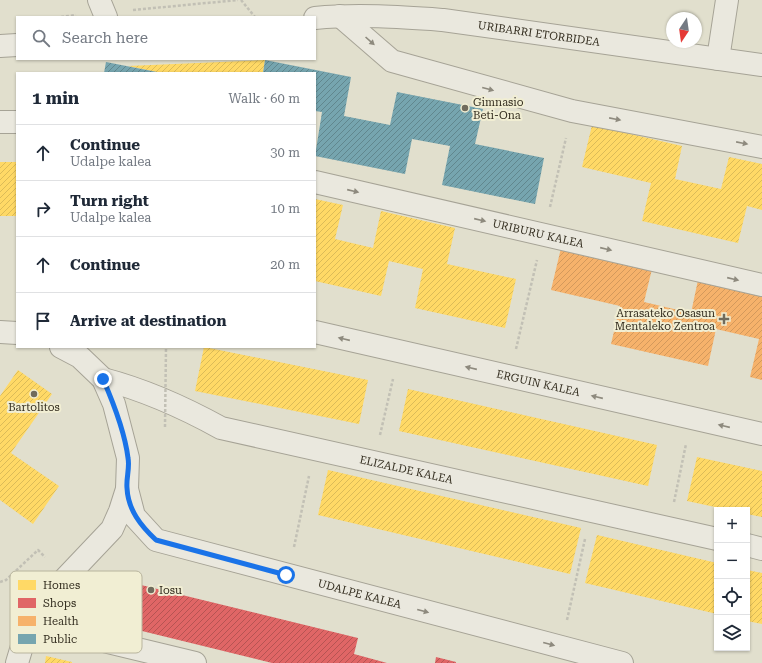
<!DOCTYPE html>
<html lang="en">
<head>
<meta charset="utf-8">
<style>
	:root { --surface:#fff; --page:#f6f6f7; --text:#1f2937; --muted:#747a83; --line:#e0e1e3 }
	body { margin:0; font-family:"Roboto Serif",serif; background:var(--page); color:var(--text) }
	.controls { position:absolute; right:12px; bottom:12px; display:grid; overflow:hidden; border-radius:0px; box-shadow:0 1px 3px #0004 }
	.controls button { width:36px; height:36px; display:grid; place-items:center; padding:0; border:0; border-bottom:1px solid var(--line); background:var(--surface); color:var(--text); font:20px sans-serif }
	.compass { position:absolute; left:666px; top:12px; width:36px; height:36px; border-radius:50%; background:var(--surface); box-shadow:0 1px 3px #0004; rotate:193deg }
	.stop { position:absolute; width:12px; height:12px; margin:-9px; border:3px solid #1a73e8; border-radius:50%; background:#fff }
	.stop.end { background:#1a73e8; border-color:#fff; box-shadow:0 1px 4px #0008 }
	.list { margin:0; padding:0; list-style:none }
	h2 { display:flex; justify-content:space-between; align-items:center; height:52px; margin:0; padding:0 16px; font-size:17px }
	h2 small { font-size:13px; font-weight:400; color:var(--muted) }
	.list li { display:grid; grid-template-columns:26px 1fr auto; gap:12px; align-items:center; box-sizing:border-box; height:56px; padding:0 16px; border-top:1px solid var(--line) }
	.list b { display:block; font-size:15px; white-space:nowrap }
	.list p { margin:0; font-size:13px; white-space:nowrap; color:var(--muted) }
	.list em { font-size:13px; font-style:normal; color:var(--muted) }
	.icon { flex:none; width:22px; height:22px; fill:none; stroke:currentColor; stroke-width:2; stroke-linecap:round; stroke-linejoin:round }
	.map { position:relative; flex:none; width:762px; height:663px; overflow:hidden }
	.search { position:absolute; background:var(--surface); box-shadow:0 1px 3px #0004; left:16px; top:16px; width:300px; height:44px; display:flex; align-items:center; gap:10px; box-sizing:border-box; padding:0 14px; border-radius:0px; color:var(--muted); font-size:15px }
	.panel { position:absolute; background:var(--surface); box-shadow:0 1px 3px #0004; left:16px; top:72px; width:300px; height:276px; border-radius:0px }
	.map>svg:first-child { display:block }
</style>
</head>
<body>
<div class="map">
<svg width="762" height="663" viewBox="0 0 762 663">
	<defs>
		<pattern id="homes-hatch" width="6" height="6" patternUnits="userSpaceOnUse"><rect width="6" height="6" fill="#ffd966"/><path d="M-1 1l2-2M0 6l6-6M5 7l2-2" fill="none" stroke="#dbbb58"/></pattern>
		<pattern id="shops-hatch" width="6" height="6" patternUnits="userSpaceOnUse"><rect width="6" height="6" fill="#e06666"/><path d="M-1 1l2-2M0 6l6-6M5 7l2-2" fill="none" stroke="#b65453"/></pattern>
		<pattern id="health-hatch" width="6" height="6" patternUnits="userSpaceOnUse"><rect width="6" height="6" fill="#f6b26b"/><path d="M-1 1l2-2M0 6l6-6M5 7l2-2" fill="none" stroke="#d3995c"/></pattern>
		<pattern id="public-hatch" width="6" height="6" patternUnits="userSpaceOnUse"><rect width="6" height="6" fill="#76a5af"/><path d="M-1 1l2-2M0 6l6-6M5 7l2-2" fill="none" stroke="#61878e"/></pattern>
	</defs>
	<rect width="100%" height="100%" fill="#e1dfcd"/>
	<g fill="url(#homes-hatch)">
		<polygon points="265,60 263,73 161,73 128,66"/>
		<polygon points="592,125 682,146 675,179 721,189 729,157 762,164 762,210 747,206 738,243 642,221 651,183 582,167"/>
		<rect x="0" y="162" width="17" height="54"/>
		<polygon points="315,199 343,205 335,239 373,248 381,211 455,228 447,264 516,279 505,328 415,308 423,269 389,261 381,296 315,281"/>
		<polygon points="204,347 368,380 359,424 195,391"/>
		<polygon points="18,370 52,394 11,453 59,486 33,524 0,500 0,396"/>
		<polygon points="408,389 657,445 648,486 399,431"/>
		<polygon points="697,457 762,471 762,517 747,514 747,510 729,510 687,501"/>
		<polygon points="328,470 581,528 570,574 318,515"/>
		<polygon points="597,535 717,563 717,614 585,583"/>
		<polygon points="747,570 762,573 762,624 747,621"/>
		<polygon points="46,656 72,662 72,663 45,663"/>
	</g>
	<g fill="url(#shops-hatch)">
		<polygon points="100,575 358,638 354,654 387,663 272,663 89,618"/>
		<polygon points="436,657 456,662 456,663 435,663"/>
	</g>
	<polygon fill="url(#health-hatch)" points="561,248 652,269 644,302 691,313 698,280 762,294 762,380 750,377 759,339 716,329 708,366 611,344 620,306 551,290"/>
	<g fill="url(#public-hatch)">
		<polygon points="265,60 351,77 344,116 390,125 397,92 483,109 475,144 544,158 535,204 442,185 450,146 412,139 405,174 315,156 322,112 315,111 315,73 263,73"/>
		<polygon points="106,62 157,72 157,73 104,73"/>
	</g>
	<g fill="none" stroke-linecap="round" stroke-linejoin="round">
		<g stroke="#a6a396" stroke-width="24">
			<g id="pedestrian">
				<polyline points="718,59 727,0"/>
				<path id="s1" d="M103 379C145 390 183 407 221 428L717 539"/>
				<polyline points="747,545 762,549"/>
			</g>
		</g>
		<g stroke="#a6a396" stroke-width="24">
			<g id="minor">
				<polyline points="99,0 106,17"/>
				<polyline points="340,16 392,61 572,111 762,147"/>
				<polyline points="0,122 17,122"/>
				<path id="s2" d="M315 182 762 285"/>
				<polyline points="0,332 17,333"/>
				<path id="s3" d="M315 332 762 434"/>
				<path id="s4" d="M127 489 134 516 156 540 622 663"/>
				<polyline points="29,623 195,663"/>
				<polyline points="17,663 29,623 38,607 112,529 120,511 127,489 128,458 114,404 103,379 80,357 61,347"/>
			</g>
		</g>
		<g stroke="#a6a396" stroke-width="24">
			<g id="tertiary">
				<path id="s5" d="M315 18C358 14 400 17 443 20L762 65"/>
				<polyline points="0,46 17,45"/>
			</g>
		</g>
		<g stroke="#c2c0b5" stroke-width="2.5" stroke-dasharray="3 2" stroke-linecap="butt">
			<polyline points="241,0 255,17"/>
			<polyline points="133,10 238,0"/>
			<polyline points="61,17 76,15"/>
			<polyline points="550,207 566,138"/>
			<polyline points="516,349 537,260"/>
			<polyline points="380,435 393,379"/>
			<polyline points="674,502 686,444"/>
			<polyline points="294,547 309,476"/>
			<polyline points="0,582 6,580 38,550 45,557"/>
			<polyline points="567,620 585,539"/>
		</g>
		<use href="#pedestrian" stroke="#eae8de" stroke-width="22"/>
		<use href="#minor" stroke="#eae8de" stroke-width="22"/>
		<use href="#tertiary" stroke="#eae8de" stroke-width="22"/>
		<polyline stroke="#c2c0b5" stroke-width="2.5" stroke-dasharray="3 2" stroke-linecap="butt" points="165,427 166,347"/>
	</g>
	<defs><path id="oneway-solid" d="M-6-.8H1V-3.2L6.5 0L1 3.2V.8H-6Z"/></defs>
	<g fill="#8e8a7e">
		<use href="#oneway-solid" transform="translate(370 41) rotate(42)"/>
		<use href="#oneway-solid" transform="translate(488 89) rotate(15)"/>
		<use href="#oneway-solid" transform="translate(615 119) rotate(11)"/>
		<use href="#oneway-solid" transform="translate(742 143) rotate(11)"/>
		<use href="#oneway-solid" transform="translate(353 191) rotate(13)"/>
		<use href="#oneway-solid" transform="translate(480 220) rotate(13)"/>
		<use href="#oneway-solid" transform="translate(606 249) rotate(13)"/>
		<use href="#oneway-solid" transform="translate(733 279) rotate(13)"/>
		<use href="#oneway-solid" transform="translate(344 339) rotate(-167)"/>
		<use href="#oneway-solid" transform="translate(471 368) rotate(-167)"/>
		<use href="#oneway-solid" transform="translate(597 397) rotate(-167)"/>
		<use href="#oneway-solid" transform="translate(724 426) rotate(-167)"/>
		<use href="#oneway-solid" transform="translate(423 611) rotate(15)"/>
		<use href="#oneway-solid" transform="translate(549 644) rotate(15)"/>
	</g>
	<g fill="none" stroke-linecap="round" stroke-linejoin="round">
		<path stroke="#1a73e8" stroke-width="5" d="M103 379C113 402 125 433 128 458 130 468 126 478 127 488 128 510 141 526 156 540L286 575"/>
	</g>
	<g fill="#706b5c" stroke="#f1eed3" stroke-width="1.5">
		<circle cx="465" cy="108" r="4"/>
		<path d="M722 313h4v4h4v4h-4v4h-4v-4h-4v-4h4z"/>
		<circle cx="34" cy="394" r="4"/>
		<circle cx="151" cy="590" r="4"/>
	</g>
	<g text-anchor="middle" stroke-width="4" stroke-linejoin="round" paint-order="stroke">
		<g font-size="11" fill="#332d1f" stroke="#f1eed3">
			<text dy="4" stroke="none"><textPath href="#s5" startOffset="225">URIBARRI ETORBIDEA</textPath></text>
			<text dy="4" stroke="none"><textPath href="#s2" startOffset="229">URIBURU KALEA</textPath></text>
			<text dy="4" stroke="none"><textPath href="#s3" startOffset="229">ERGUIN KALEA</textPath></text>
			<text dy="4" stroke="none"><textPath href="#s1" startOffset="318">ELIZALDE KALEA</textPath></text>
			<text dy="4" stroke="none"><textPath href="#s4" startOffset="271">UDALPE KALEA</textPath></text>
		</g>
		<g font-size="11" fill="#332d1f" stroke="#f1eed3" text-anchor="start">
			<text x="473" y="106">Gimnasio<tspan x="473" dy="13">Beti-Ona</tspan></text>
			<text x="715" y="317" text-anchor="end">Arrasateko Osasun<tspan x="715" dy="13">Mentaleko Zentroa</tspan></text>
			<text x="34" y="411" text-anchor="middle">Bartolitos</text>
			<text x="159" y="594">Iosu</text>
		</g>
	</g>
	<rect x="10" y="571" width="132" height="82" rx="6" fill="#f1eed3" stroke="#b8b49d" stroke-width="1"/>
	<rect x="18" y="580" width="18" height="10" fill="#ffd966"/>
	<rect x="18" y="598" width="18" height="10" fill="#e06666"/>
	<rect x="18" y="616" width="18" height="10" fill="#f6b26b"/>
	<rect x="18" y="634" width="18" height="10" fill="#76a5af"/>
	<g font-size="11" fill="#332d1f">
		<text x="43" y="589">Homes</text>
		<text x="43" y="607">Shops</text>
		<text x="43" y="625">Health</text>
		<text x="43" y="643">Public</text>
	</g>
</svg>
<div class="controls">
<button>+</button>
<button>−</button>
<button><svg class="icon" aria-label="locate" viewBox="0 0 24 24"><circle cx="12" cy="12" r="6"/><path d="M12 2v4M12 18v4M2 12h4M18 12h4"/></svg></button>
<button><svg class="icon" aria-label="layers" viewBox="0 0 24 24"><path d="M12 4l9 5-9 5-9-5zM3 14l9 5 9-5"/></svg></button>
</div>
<svg class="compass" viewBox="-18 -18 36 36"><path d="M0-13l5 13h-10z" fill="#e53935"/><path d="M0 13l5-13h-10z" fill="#747a83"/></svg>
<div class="stop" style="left:286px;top:575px"></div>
<div class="stop end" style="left:103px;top:379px"></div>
<div class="search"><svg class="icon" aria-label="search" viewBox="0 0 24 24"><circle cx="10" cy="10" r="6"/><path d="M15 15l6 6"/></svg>Search here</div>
<section class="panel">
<h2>1 min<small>Walk · 60 m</small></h2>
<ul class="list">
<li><svg class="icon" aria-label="ahead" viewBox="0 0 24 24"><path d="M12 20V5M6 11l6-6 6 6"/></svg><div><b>Continue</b><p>Udalpe kalea</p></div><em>30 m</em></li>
<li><svg class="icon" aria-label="right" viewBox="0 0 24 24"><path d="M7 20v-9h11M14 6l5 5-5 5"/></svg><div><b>Turn right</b><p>Udalpe kalea</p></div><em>10 m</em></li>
<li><svg class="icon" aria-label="ahead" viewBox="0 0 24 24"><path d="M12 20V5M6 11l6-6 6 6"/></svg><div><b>Continue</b></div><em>20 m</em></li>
<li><svg class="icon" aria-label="arrive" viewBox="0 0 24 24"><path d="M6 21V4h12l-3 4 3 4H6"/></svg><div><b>Arrive at destination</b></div></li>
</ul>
</section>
</div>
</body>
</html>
